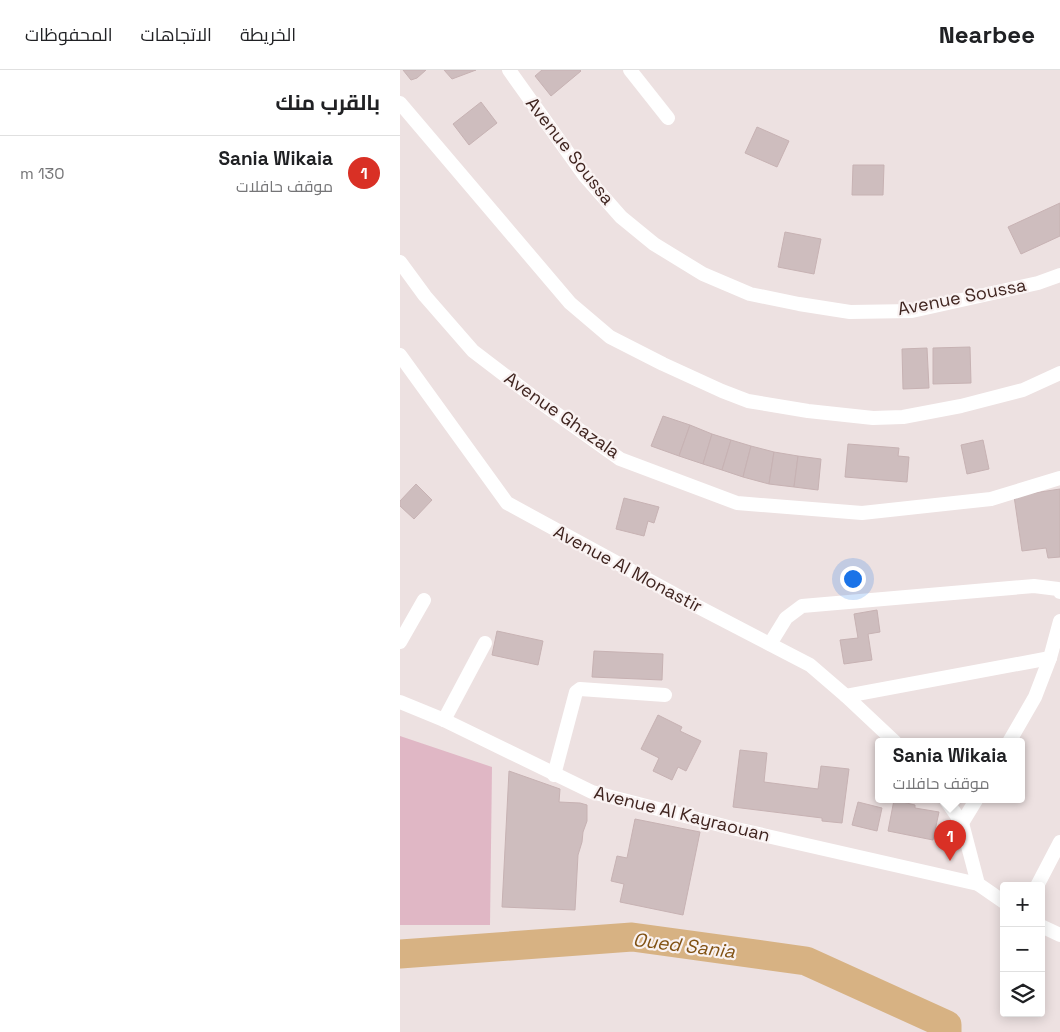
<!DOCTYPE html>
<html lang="ar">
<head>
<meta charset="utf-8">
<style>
	:root { --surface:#fff; --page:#f6f6f6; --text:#202124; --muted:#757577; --line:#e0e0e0; --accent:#d93025 }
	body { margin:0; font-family:"Space Grotesk",Cairo,sans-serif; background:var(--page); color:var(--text); direction:rtl }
	.controls { position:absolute; right:15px; bottom:15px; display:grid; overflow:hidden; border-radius:5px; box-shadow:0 2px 12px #0003 }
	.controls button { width:45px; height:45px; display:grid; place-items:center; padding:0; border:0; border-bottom:1px solid var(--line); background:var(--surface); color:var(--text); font:25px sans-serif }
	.you { position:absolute; left:452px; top:508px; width:18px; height:18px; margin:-12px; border:4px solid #fff; border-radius:50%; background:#1a73e8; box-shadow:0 0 0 8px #1a73e833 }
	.badge { display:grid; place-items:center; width:32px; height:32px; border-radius:50%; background:var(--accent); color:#fff; font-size:16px; font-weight:700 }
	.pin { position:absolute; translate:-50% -41px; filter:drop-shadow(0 1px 2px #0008) }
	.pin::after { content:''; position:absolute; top:26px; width:18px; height:15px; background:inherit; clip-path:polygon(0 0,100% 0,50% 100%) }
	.popup { position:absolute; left:475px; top:668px; width:150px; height:65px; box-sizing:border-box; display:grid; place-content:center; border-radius:5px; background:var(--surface); filter:drop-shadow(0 1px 4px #0005); font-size:16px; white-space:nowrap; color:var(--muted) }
	.popup b { font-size:19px; color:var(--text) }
	.popup::after { content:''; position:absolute; left:50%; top:100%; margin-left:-10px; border:10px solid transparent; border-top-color:var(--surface) }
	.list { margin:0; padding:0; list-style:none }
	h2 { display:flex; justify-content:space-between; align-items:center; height:65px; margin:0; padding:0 20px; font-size:21px }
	h2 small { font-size:16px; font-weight:400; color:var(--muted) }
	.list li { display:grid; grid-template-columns:32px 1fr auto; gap:15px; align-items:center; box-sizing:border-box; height:75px; padding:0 20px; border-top:1px solid var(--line) }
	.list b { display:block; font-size:19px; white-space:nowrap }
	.list p { margin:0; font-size:16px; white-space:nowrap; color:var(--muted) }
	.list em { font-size:16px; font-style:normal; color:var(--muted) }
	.icon { flex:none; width:28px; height:28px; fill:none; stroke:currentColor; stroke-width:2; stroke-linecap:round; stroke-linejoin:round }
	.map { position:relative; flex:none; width:660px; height:962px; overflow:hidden; direction:ltr }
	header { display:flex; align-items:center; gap:30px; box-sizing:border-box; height:70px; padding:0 25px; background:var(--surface); border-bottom:1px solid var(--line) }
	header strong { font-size:24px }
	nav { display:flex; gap:28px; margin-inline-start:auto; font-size:18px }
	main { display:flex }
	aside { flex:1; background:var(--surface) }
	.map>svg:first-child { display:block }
</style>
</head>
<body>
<header>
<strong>Nearbee</strong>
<nav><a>الخريطة</a><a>الاتجاهات</a><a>المحفوظات</a></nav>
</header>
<main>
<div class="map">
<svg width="660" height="962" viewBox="0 0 660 962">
	<rect width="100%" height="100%" fill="#ede1e1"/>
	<polygon fill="#e0b7c5" points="0,666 92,697 90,855 0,855"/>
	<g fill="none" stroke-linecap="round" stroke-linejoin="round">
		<polyline stroke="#d7b283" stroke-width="29" points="0,884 232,867 406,891 547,955 547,962"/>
	</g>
	<g fill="#cebdbe" stroke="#c7b2b3">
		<polygon points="3,0 26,0 17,8 11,10"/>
		<polygon points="44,0 76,0 52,9"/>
		<polygon points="142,0 180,0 181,1 151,26 135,6"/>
		<polygon points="81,32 97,53 69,75 53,54"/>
		<polygon points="357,57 389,71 377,97 345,83"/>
		<polygon points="453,95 484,95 483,125 452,125"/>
		<polygon points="660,133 660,166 621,184 608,157"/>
		<polygon points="385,162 421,169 414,204 378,197"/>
		<polygon points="570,277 571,313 533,314 533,278"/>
		<polygon points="527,278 529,318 503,319 502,279"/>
		<polygon points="263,346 290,355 279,386 251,376"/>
		<polygon points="290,355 312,364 303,394 279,386"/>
		<polygon points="312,364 331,370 322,400 303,394"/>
		<polygon points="331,370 351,376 343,407 322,400"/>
		<polygon points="583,370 589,399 567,404 561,375"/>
		<polygon points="448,374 499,378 498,386 509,387 507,412 445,407"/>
		<polygon points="351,376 374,382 369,414 343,407"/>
		<polygon points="374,382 398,386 394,417 369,414"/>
		<polygon points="398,386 421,389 418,420 394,417"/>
		<polygon points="16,414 32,430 14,449 0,436 0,431"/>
		<polygon points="660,419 660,487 648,488 646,478 622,481 614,426"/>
		<polygon points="224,428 259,437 254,453 248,451 244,466 216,459"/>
		<polygon points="477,540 480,562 468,564 472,590 444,594 440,570 458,568 454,544"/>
		<polygon points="97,561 143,571 138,595 92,585"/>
		<polygon points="194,581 263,584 262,610 192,607"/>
		<polygon points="258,645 282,657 280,661 301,671 286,701 278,697 272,710 253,701 259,688 241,679"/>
		<polygon points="340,680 367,683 364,712 418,719 421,696 449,699 442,753 422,751 422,748 333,737"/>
		<polygon points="109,701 160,719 159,732 180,733 187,735 187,751 183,762 182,772 178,785 175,840 102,837"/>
		<polygon points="494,730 515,735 515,738 539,742 533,770 488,761"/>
		<polygon points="458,732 482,738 477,761 452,755"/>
		<polygon points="235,749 300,762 283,845 220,832 224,814 211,811 217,786 227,788"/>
	</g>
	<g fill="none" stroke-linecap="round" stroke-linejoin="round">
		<g stroke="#fff" stroke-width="14">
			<polyline points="109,0 184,105 221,147 254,174 303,204 350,224 399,234 450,242 512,241 638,213 660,205"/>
			<polyline points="230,0 268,48"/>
			<polyline points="0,33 170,233 210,267 263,294 322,321 348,331 408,341 473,348 503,347 561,336 623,320 660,303"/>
			<polyline points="0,192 25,226 73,281 136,329 220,389 337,433 462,443 591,429 660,408"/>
			<polyline points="0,285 107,433 285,530 410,595 446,626 495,672"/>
			<polyline points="0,572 24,530"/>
			<polyline points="370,574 386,548 402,536 634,516 658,519 660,522"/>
			<polyline points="446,626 650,588"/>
			<polyline points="0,632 44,650 192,722 332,758 578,814 604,832"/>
			<polyline points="44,650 85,573"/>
			<polyline points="609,672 635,627 650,588 660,551"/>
			<polyline points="154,705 176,622 180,619 265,625"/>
			<polyline points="546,730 562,753 578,814"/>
			<polyline points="562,753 576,730"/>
			<polyline points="637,816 660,772"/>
			<polyline points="641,856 660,865"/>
		</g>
	</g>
	<g text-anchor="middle" stroke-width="4.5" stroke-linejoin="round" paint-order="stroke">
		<g font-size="18" fill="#3f241f" stroke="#f9f2f2">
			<text transform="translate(170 81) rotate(52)" y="6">Avenue Soussa</text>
			<text transform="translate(562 227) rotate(-11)" y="6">Avenue Soussa</text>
			<text transform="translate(162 345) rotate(35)" y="6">Avenue Ghazala</text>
			<text transform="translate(228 499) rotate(28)" y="6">Avenue Al Monastir</text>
			<text transform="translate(282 744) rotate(14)" y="6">Avenue Al Kayraouan</text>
		</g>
		<g font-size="19" font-style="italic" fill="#815214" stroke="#f9f2f2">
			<text transform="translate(284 875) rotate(7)" y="7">Oued Sania</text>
		</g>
	</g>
</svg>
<div class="controls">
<button>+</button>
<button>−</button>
<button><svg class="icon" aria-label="layers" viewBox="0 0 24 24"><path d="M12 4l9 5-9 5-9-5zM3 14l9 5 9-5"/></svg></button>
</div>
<div class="you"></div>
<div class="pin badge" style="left:550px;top:791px">1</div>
<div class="popup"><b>Sania Wikaia</b>موقف حافلات</div>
</div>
<aside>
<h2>بالقرب منك<small></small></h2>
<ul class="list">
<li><span class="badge">1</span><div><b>Sania Wikaia</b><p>موقف حافلات</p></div><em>130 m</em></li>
</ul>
</aside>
</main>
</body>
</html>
